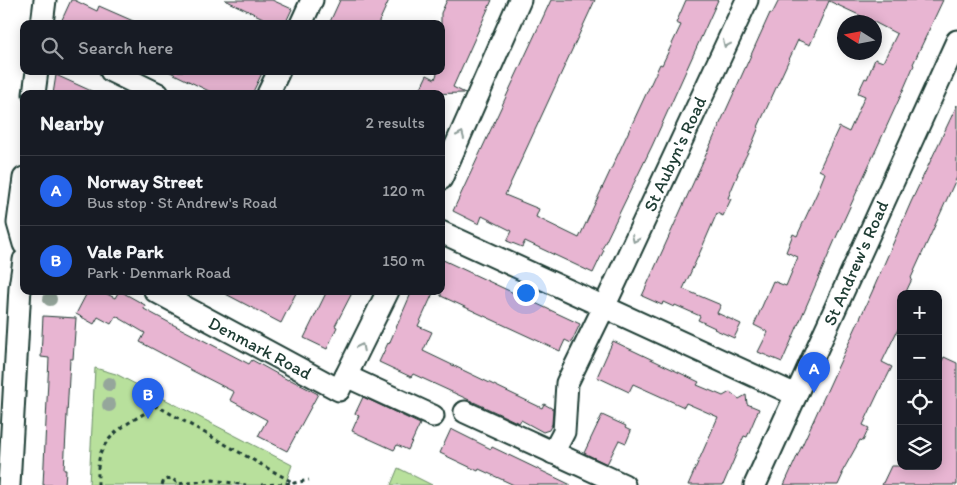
<!DOCTYPE html>
<html lang="en">
<head>
<meta charset="utf-8">
<style>
	:root { --surface:#171b24; --page:#242831; --text:#f1f3f6; --muted:#9ea1a6; --line:#363941; --accent:#2563eb }
	body { margin:0; font-family:Itim,sans-serif; background:var(--page); color:var(--text) }
	.controls { position:absolute; right:15px; bottom:15px; display:grid; overflow:hidden; border-radius:10px; box-shadow:0 2px 12px #0003 }
	.controls button { width:45px; height:45px; display:grid; place-items:center; padding:0; border:0; border-bottom:1px solid var(--line); background:var(--surface); color:var(--text); font:25px sans-serif }
	.compass { position:absolute; left:837px; top:15px; width:45px; height:45px; border-radius:50%; background:var(--surface); box-shadow:0 2px 12px #0003; rotate:281deg }
	.you { position:absolute; left:525px; top:292px; width:18px; height:18px; margin:-12px; border:4px solid #fff; border-radius:50%; background:#1a73e8; box-shadow:0 0 0 8px #1a73e833 }
	.badge { display:grid; place-items:center; width:32px; height:32px; border-radius:50%; background:var(--accent); color:#fff; font-size:16px; font-weight:700 }
	.pin { position:absolute; translate:-50% -41px; filter:drop-shadow(0 1px 2px #0008) }
	.pin::after { content:''; position:absolute; top:26px; width:18px; height:15px; background:inherit; clip-path:polygon(0 0,100% 0,50% 100%) }
	.list { margin:0; padding:0; list-style:none }
	h2 { display:flex; justify-content:space-between; align-items:center; height:65px; margin:0; padding:0 20px; font-size:21px }
	h2 small { font-size:16px; font-weight:400; color:var(--muted) }
	.list li { display:grid; grid-template-columns:32px 1fr auto; gap:15px; align-items:center; box-sizing:border-box; height:70px; padding:0 20px; border-top:1px solid var(--line) }
	.list b { display:block; font-size:19px; white-space:nowrap }
	.list p { margin:0; font-size:16px; white-space:nowrap; color:var(--muted) }
	.list em { font-size:16px; font-style:normal; color:var(--muted) }
	.icon { flex:none; width:28px; height:28px; fill:none; stroke:currentColor; stroke-width:2; stroke-linecap:round; stroke-linejoin:round }
	.map { position:relative; flex:none; width:957px; height:485px; overflow:hidden }
	.search { position:absolute; background:var(--surface); box-shadow:0 2px 12px #0003; left:20px; top:20px; width:425px; height:55px; display:flex; align-items:center; gap:12px; box-sizing:border-box; padding:0 18px; border-radius:10px; color:var(--muted); font-size:19px }
	.panel { position:absolute; background:var(--surface); box-shadow:0 2px 12px #0003; left:20px; top:90px; width:425px; height:205px; border-radius:10px }
	.map>svg:first-child { display:block }
</style>
</head>
<body>
<div class="map">
<svg width="957" height="485" viewBox="0 0 957 485">
	<rect width="100%" height="100%" fill="#fff"/>
	<filter id="ink" filterUnits="userSpaceOnUse"><feTurbulence type="fractalNoise" baseFrequency=".02" numOctaves="2"/><feDisplacementMap in="SourceGraphic" scale="10" xChannelSelector="R" yChannelSelector="G"/><feConvolveMatrix kernelMatrix="1 2 1 2 8 2 1 2 1" color-interpolation-filters="sRGB"/></filter>
	<g filter="url(#ink)">
		<g fill="#b8e09c" stroke="#6c8e68">
			<polygon points="95,368 116,374 292,465 285,485 89,485"/>
			<polygon points="398,468 432,485 391,485"/>
		</g>
		<g fill="#e8b5d2" stroke="#1f3d34">
			<polygon points="71,0 74,0 97,11 99,6 140,24 60,24"/>
			<polygon points="225,0 272,0 292,9 285,24 261,24 263,18"/>
			<polygon points="340,0 389,0 378,24 329,24"/>
			<polygon points="447,0 492,0 453,87 465,93 418,94 427,75 435,79 438,71 441,71 441,13"/>
			<polygon points="551,0 595,0 505,195 539,209 536,217 579,238 660,64 662,65 681,25 676,23 686,0 718,0 652,146 602,249 604,250 593,273 525,241 522,247 507,241 512,231 482,216 479,224 453,211"/>
			<polygon points="779,0 943,0 913,64 914,65 901,95 838,233 782,362 758,352 768,332 754,325 773,281 786,286 798,257 786,252 793,234 797,236 817,193 825,173 819,170 824,159 839,127 849,132 865,96 858,93 865,78 867,79 875,59 883,62 897,34 874,22 829,1 810,45 798,40 758,127 759,127 752,144 737,174 738,174 728,198 731,199 723,216 717,213 701,250 683,289 721,305 717,313 741,324 734,338 714,329 715,328 698,320 700,316 675,305 674,307 663,302 662,305 642,296 770,13 772,14"/>
			<polygon points="168,71 263,71 252,94 215,94"/>
			<polygon points="56,75 98,94 53,94"/>
			<polygon points="957,105 957,177 911,278 912,279 905,294 901,294 901,323 882,362 892,367 884,383 883,383 863,425 869,428 863,441 860,440 841,474 843,474 838,485 784,485 872,292 911,202"/>
			<polygon points="441,259 580,324 571,343 565,340 560,351 441,296"/>
			<polygon points="88,291 101,291 115,298 119,291 120,291 145,305 144,309 170,323 249,364 252,360 288,380 289,379 318,394 287,451 258,436 267,420 230,400 234,392 189,369 189,368 140,342 145,333 116,316 111,324 98,317 94,324 76,314"/>
			<polygon points="220,291 297,291 281,323"/>
			<polygon points="327,291 353,291 335,326 337,327 327,349 304,338"/>
			<polygon points="412,291 434,291 418,326 432,332 423,351 542,408 544,404 553,409 552,424 549,430 543,432 521,420 519,423 413,374 411,377 379,362 388,343 389,344"/>
			<polygon points="43,316 76,318 73,359 70,359 64,470 66,470 65,485 43,485 49,358 41,357"/>
			<polygon points="613,341 699,382 697,385 723,396 730,392 739,399 746,395 747,404 759,409 747,437 744,436 723,485 688,485 718,417 686,403 684,407 633,384 629,392 597,377"/>
			<polygon points="944,357 957,363 957,485 882,485 891,466 938,466 938,369"/>
			<polygon points="363,397 420,424 408,450 397,445 394,450 352,431 359,415 355,414"/>
			<polygon points="602,415 626,426 625,428 631,431 626,443 619,440 607,464 584,453"/>
			<polygon points="451,429 491,449 492,447 571,485 514,485 479,469 478,471 440,453"/>
		</g>
		<g fill="none" stroke-linecap="round" stroke-linejoin="round">
			<g stroke="#1f3d34" stroke-width="25">
				<g id="minor">
					<polyline points="42,24 45,0"/>
					<polyline points="301,24 312,0"/>
					<polyline points="111,71 158,94"/>
					<polyline points="34,94 37,71"/>
					<polyline points="268,94 279,71"/>
					<polyline points="24,178 18,223 24,244"/>
					<polyline points="441,179 520,0"/>
					<polyline points="441,232 796,395"/>
					<polyline points="155,291 339,390 388,291"/>
					<polyline points="346,376 433,416"/>
					<polyline points="465,412 624,485"/>
					<polyline points="553,453 564,432 567,383 604,307 747,0"/>
					<polyline points="9,485 20,287 24,260"/>
					<polyline points="755,485 957,41"/>
				</g>
			</g>
			<g stroke="#1f3d34" stroke-width="3" stroke-dasharray="4 4" stroke-linecap="butt">
				<polyline points="293,484 294,483 309,480"/>
				<path d="M98 485C98 474 97 460 102 450 112 429 138 418 157 406L294 483"/>
				<polyline points="162,485 164,480 172,478 178,484 213,480 246,485"/>
				<polyline points="262,485 293,483"/>
			</g>
			<use href="#minor" stroke="#fff" stroke-width="21"/>
		</g>
		<g fill="#95a69b">
			<circle cx="50" cy="299" r="7"/>
			<circle cx="109" cy="384" r="7"/>
			<circle cx="109" cy="405" r="7"/>
		</g>
		<defs><path id="oneway-chevron" d="M-2-3.5L2.5 0L-2 3.5" fill="none" stroke-width="1.6" stroke-linecap="round" stroke-linejoin="round" transform="scale(1.25)"/></defs>
		<g stroke="#8f9e9a">
			<use href="#oneway-chevron" transform="translate(726 44) rotate(115)"/>
			<use href="#oneway-chevron" transform="translate(461 135) rotate(-66)"/>
			<use href="#oneway-chevron" transform="translate(635 239) rotate(115)"/>
			<use href="#oneway-chevron" transform="translate(361 347) rotate(-63)"/>
		</g>
	</g>
	<g text-anchor="middle" stroke-width="4" stroke-linejoin="round" paint-order="stroke">
		<g font-size="18" fill="#1f3d34" stroke="#fff">
			<text transform="translate(675 154) rotate(-65)" y="6">St Aubyn's Road</text>
			<text transform="translate(856 263) rotate(-66)" y="6">St Andrew's Road</text>
			<text transform="translate(260 348) rotate(28)" y="6">Denmark Road</text>
		</g>
	</g>
</svg>
<div class="controls">
<button>+</button>
<button>−</button>
<button><svg class="icon" aria-label="locate" viewBox="0 0 24 24"><circle cx="12" cy="12" r="6"/><path d="M12 2v4M12 18v4M2 12h4M18 12h4"/></svg></button>
<button><svg class="icon" aria-label="layers" viewBox="0 0 24 24"><path d="M12 4l9 5-9 5-9-5zM3 14l9 5 9-5"/></svg></button>
</div>
<svg class="compass" viewBox="-18 -18 36 36"><path d="M0-13l5 13h-10z" fill="#e53935"/><path d="M0 13l5-13h-10z" fill="#9ea1a6"/></svg>
<div class="you"></div>
<div class="pin badge" style="left:814px;top:393px">A</div>
<div class="pin badge" style="left:148px;top:419px">B</div>
<div class="search"><svg class="icon" aria-label="search" viewBox="0 0 24 24"><circle cx="10" cy="10" r="6"/><path d="M15 15l6 6"/></svg>Search here</div>
<section class="panel">
<h2>Nearby<small>2 results</small></h2>
<ul class="list">
<li><span class="badge">A</span><div><b>Norway Street</b><p>Bus stop · St Andrew's Road</p></div><em>120 m</em></li>
<li><span class="badge">B</span><div><b>Vale Park</b><p>Park · Denmark Road</p></div><em>150 m</em></li>
</ul>
</section>
</div>
</body>
</html>
